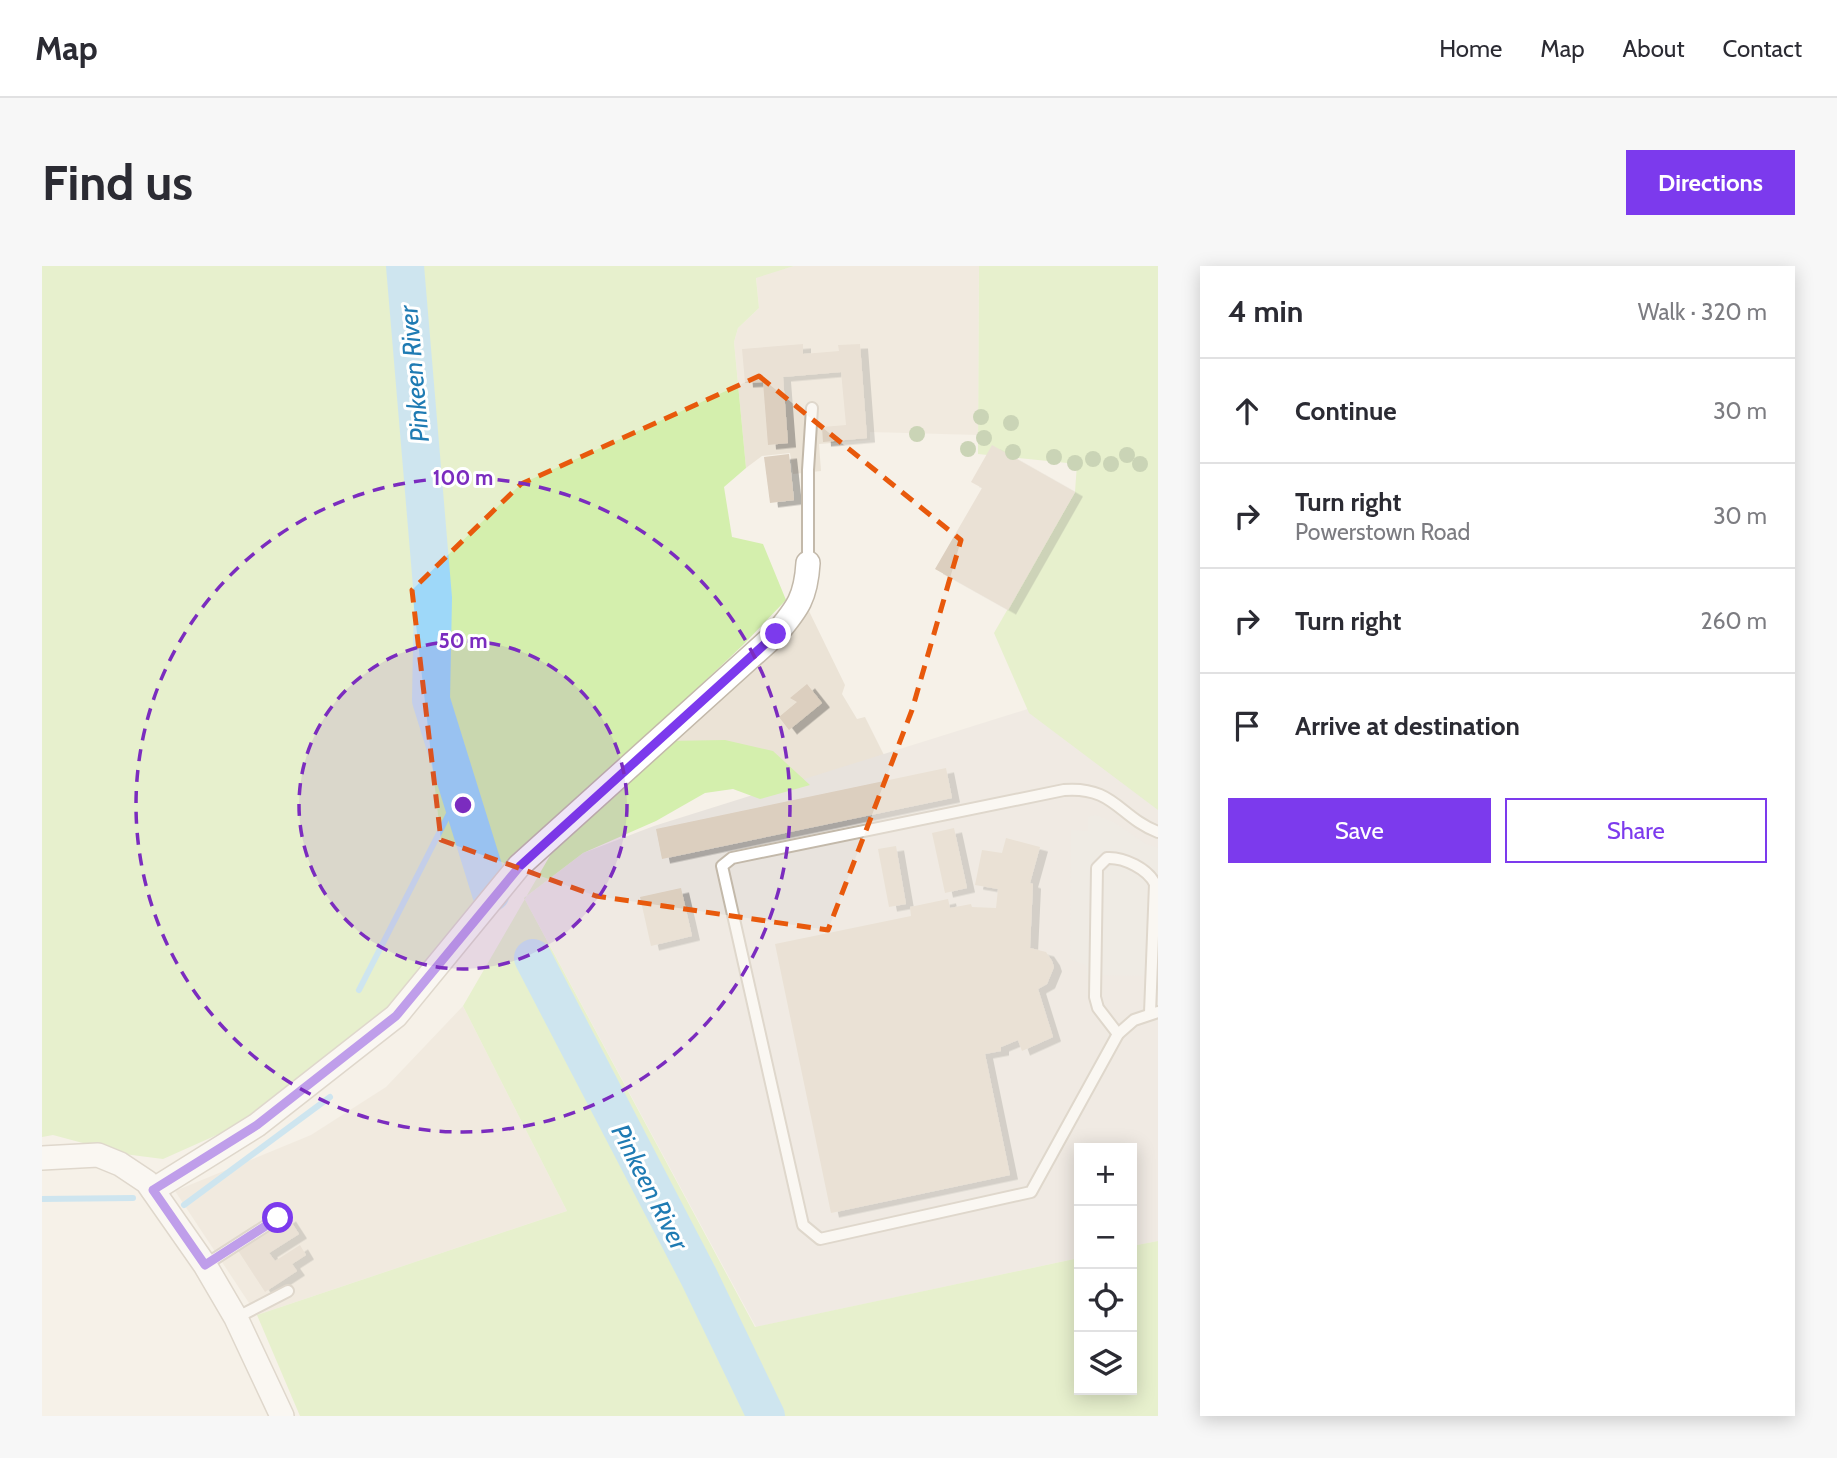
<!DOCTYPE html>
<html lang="en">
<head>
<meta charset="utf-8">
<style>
	:root { --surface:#fff; --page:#f7f7f7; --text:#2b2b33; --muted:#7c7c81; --line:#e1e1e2; --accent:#7c3aed }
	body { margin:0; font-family:Cabin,sans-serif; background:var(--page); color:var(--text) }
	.controls { position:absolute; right:21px; bottom:21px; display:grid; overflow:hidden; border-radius:0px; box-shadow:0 4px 18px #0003 }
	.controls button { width:63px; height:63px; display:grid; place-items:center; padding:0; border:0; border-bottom:2px solid var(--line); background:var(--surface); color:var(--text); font:35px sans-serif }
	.stop { position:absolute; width:21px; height:21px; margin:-16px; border:5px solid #7c3aed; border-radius:50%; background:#fff }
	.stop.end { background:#7c3aed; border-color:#fff; box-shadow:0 2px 7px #0008 }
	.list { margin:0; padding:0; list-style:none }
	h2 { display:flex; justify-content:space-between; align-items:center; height:91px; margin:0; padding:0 28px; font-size:30px }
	h2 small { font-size:23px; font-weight:400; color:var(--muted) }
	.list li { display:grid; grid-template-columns:46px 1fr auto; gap:21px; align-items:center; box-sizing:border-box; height:105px; padding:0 28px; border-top:2px solid var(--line) }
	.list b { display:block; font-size:26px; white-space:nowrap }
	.list p { margin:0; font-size:23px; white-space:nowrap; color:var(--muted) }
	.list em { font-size:23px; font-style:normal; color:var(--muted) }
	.actions { display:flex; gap:14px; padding:21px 28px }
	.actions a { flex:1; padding:16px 0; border:2px solid var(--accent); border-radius:0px; text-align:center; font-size:24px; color:var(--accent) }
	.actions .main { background:var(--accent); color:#fff }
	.icon { flex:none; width:38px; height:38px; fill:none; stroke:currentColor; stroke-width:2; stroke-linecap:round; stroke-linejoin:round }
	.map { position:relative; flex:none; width:1116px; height:1150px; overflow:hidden; border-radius:0px }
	header { display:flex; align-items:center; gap:42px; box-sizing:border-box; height:98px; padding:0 35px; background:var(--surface); border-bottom:2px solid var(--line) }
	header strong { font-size:33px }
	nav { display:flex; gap:38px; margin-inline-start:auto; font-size:24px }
	.intro { display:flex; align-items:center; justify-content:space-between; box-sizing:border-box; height:168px; padding:0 42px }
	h1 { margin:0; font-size:49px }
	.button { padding:18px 32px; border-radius:0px; background:var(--accent); color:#fff; font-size:24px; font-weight:700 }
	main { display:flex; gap:42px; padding:0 42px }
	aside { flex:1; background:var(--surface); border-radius:0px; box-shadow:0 4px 18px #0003 }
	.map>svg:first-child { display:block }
</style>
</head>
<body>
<header>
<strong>Map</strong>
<nav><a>Home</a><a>Map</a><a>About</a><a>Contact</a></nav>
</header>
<div class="intro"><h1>Find us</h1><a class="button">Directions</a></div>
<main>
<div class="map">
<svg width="1116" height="1150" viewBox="0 0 1116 1150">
	<defs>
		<filter id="shadow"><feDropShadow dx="8" dy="4.5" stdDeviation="0" flood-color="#0004"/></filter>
	</defs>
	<rect width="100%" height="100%" fill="#f6f1e8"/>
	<g fill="#ebe3d6">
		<polygon points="752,0 937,0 936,169 828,166 828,174 777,178 779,205 751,208 748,187 720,190 704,202 692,76 696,62 717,42 714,11"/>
		<polygon points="765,341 803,419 800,428 815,453 823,451 848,501 768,519 624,475"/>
		<polygon points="421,740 525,945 215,1049 133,925 269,869 344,821"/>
	</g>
	<polygon fill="#e8e3dd" points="992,441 1116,510 1116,975 1090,980 1090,882 1037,882 1037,992 714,1061 482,632 541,587 612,560"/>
	<g fill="#d4efad">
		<polygon points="0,0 752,0 714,12 717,42 696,62 692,76 704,202 682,221 690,271 721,278 744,334 701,379 573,500 471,588 449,627 346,747 241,832 177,868 121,893 82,888 11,869 0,871"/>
		<polygon points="937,0 1116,0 1116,544 987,447 952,367 1033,226 1035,198 936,188"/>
		<polygon points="683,474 731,485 768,519 718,533 691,523 663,527 614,555 541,587 482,632 713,1061 1037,992 1037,1124 1090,1124 1090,980 1116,975 1116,1150 258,1150 215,1049 525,945 421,740 528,555 624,475"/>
	</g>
	<polygon fill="#e7e4e1" points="1054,549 1073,557 1104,578 1116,582 1116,710 1045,709 1044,699 1028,693 1029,564 1046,565 1046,551"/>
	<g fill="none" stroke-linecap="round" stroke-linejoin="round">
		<g stroke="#9ed8f9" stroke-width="6">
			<polyline points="317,724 417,528"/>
			<polyline points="0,933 91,932"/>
			<polyline points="142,939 288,831"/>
		</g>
		<g stroke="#9ed8f9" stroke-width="38">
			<polyline points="363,0 391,332 389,434 449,627"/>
			<polyline points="491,692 657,1011 724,1150"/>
		</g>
	</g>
	<g fill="#dccfbf" filter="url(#shadow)">
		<polygon points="761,78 761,88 797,85 796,79 818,78 825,172 781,176 780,161 804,159 799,106 741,111 746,177 726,179 721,116 703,117 700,83"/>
		<polygon points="950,179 1033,226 966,344 893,303 940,222 929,216"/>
		<polygon points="747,188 752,234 728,237 722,191"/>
		<polygon points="765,418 780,437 747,464 737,451 755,436 748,432"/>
		<polygon points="904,502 910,532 620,593 614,563"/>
		<polygon points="912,562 925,622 903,627 890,567"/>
		<polygon points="964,572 998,581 988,617 991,618 988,682 1004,686 1010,695 1012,701 1005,718 996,723 1011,771 980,785 976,774 959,781 959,785 943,788 968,909 789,947 733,678 869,650 868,641 906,633 908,642 929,638 930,641 954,642 956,623 933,619 940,584 960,587"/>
		<polygon points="854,580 864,638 847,641 836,583"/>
		<polygon points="639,622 650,670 609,680 598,631"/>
		<polygon points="246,951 257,968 227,987 233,995 258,979 264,989 250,998 255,1005 223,1026 195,983"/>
	</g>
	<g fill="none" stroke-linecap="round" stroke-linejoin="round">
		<g stroke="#c3b9aa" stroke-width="14">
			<g id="lane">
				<polyline points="766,297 766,204 770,142"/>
				<path d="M1116 566C1077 551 1072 520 1022 524L690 592 680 600 761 959 778 973 989 926 1076 768 1092 754 1116 746"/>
				<path d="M1076 768 1056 742 1053 731 1055 602 1065 592C1082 591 1106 603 1113 618L1108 747"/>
				<polyline points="163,999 236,952"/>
				<polyline points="194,1052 246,1025"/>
			</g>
		</g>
		<g stroke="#c3b9aa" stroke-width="26">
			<g id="street">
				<polyline points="0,892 56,889 78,898 105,916 163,999 194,1052 240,1150"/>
				<path d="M111 924 215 859 354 750 477 600 734 368C756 342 764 331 766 297"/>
			</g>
		</g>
		<use href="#lane" stroke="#fff" stroke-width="10"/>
		<use href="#street" stroke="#fff" stroke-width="23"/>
	</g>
	<g fill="#96b27a">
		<circle cx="939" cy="151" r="8"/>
		<circle cx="969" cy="157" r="8"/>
		<circle cx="875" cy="168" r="8"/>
		<circle cx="942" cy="172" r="8"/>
		<circle cx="926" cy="183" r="8"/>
		<circle cx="971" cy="186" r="8"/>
		<circle cx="1085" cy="189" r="8"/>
		<circle cx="1012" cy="191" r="8"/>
		<circle cx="1051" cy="193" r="8"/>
		<circle cx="1033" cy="197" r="8"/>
		<circle cx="1069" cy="198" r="8"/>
		<circle cx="1098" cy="198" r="8"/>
	</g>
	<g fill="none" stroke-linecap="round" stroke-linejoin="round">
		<polyline stroke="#7c3aed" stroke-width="9" points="236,952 163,999 111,924 215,859 354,750 478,600 734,368"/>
	</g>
	<path d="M0 0H1116V1150H0ZM717 110 919 274 870 444 786 664 554 630 399 574 370 324 479 218Z" fill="#f6f1e8" fill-opacity=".55" fill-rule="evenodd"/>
	<path fill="none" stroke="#e8590c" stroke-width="5" stroke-dasharray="14 9" stroke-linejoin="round" d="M717 110 919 274 870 444 786 664 554 630 399 574 370 324 479 218Z"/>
	<circle cx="421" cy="539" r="164" fill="#7b2cbf" fill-opacity=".12"/>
	<g fill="none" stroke="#7b2cbf" stroke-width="3.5" stroke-dasharray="12 9">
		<circle cx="421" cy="539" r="164"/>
		<circle cx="421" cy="539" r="327"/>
	</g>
	<g text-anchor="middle" stroke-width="6" stroke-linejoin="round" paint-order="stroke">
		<g font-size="26" font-style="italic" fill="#1f7bb3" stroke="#fff">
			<text transform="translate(372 108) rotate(-95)" y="9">Pinkeen River</text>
			<text transform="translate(608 921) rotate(63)" y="9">Pinkeen River</text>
		</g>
	</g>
	<circle cx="421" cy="539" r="10" fill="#7b2cbf" stroke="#fff" stroke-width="3.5"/>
	<g font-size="21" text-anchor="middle" font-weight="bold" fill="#7b2cbf" stroke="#fff" stroke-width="6" stroke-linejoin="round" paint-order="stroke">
		<text x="421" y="219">100 m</text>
		<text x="421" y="382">50 m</text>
	</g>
</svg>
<div class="controls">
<button>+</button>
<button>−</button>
<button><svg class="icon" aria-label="locate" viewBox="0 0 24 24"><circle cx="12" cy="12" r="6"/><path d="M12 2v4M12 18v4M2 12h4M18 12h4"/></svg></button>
<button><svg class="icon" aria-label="layers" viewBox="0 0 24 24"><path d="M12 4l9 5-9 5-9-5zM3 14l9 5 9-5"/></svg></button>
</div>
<div class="stop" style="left:236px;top:952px"></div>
<div class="stop end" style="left:734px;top:368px"></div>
</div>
<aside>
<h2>4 min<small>Walk · 320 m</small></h2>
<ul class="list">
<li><svg class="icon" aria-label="ahead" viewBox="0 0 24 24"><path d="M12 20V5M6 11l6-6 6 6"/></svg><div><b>Continue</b></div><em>30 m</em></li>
<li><svg class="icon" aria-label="right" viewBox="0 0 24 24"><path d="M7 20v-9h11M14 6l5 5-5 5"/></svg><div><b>Turn right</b><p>Powerstown Road</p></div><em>30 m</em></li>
<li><svg class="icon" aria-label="right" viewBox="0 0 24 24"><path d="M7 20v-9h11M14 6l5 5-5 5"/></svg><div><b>Turn right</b></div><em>260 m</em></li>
<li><svg class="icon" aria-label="arrive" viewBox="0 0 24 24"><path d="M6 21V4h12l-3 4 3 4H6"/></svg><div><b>Arrive at destination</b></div></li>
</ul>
<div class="actions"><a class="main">Save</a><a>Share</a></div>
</aside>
</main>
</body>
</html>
